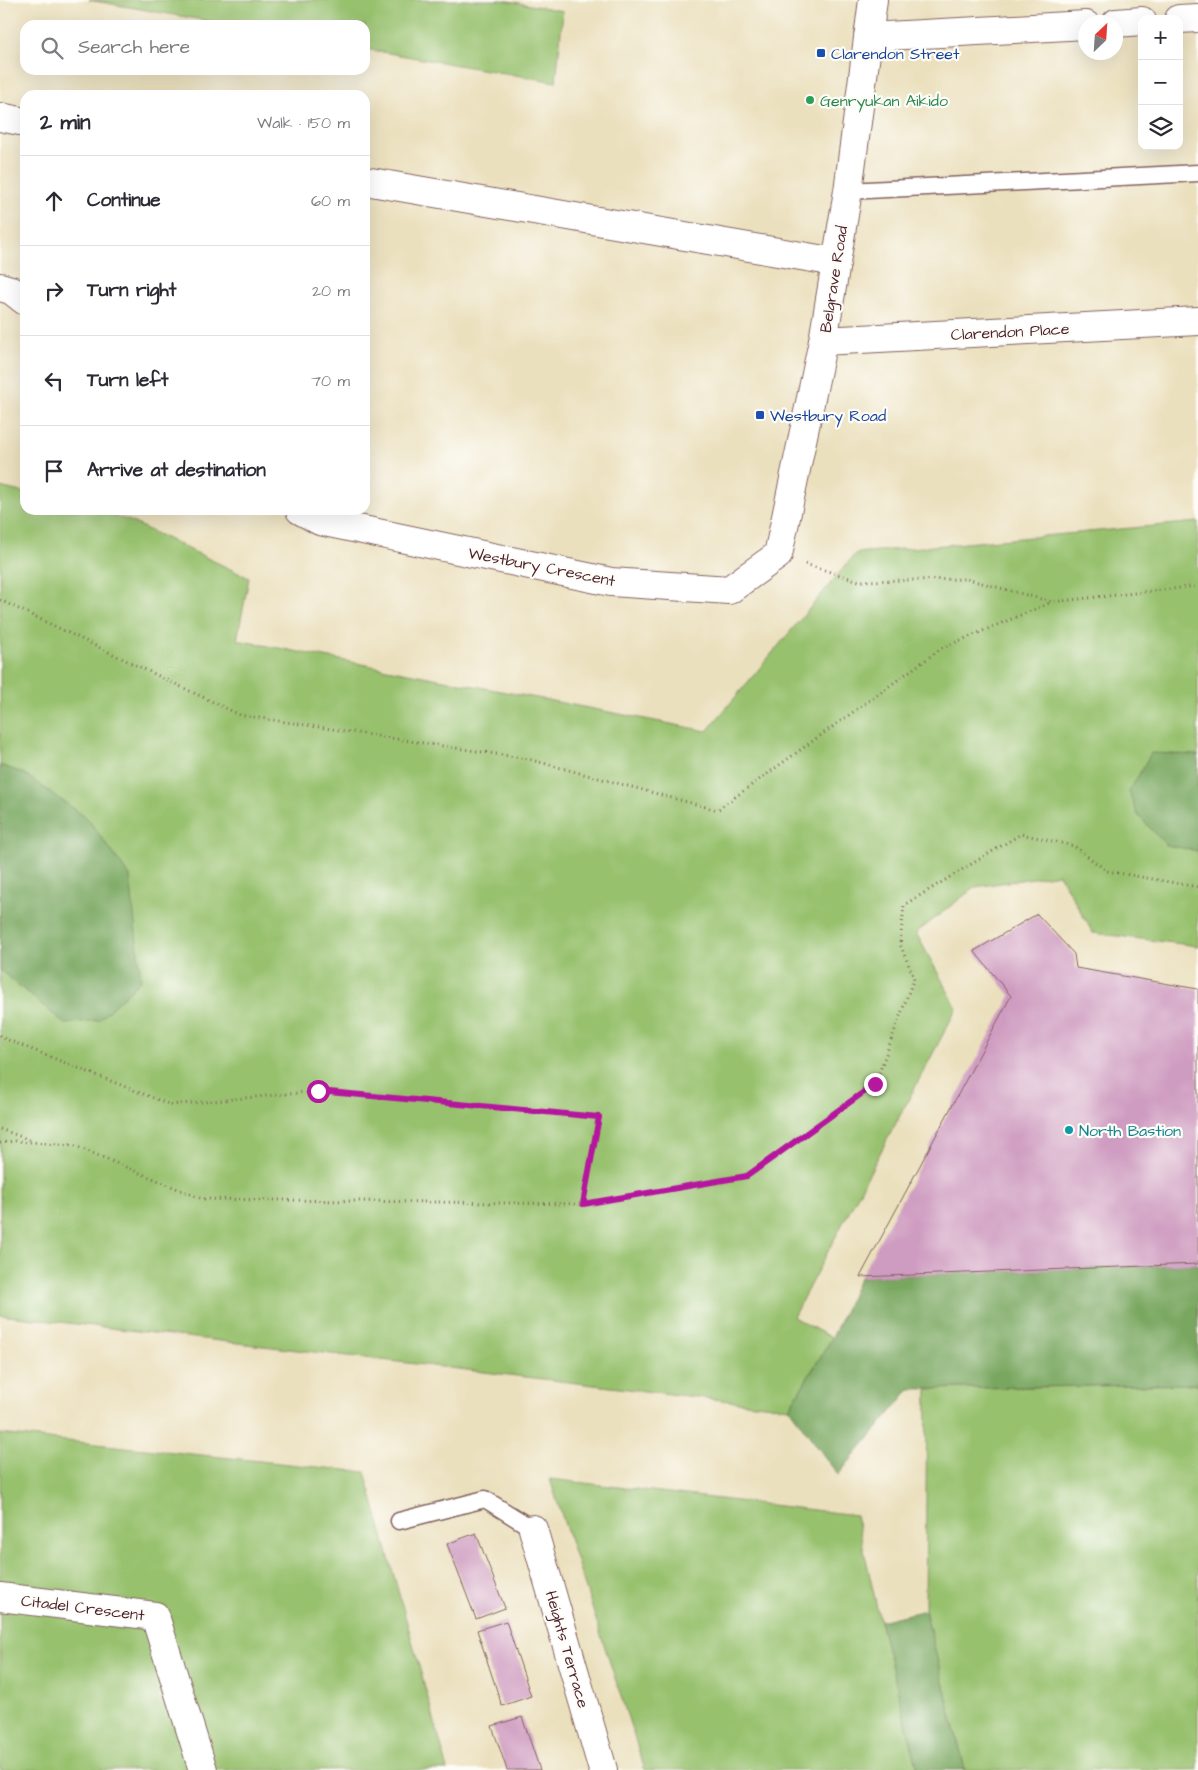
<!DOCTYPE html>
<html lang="en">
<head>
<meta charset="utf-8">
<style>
	:root { --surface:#fff; --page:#f7f7f7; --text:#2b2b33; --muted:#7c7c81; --line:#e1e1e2 }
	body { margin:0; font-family:"Architects Daughter",sans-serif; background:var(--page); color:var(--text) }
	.controls { position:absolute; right:15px; top:15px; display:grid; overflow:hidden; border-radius:10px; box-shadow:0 5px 20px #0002 }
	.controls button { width:45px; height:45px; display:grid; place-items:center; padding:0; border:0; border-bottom:1px solid var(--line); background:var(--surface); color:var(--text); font:25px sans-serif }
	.compass { position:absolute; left:1078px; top:15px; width:45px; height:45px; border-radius:50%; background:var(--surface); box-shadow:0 5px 20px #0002; rotate:25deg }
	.stop { position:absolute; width:15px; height:15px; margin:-11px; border:4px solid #b5179e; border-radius:50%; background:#fff }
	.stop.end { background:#b5179e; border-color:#fff; box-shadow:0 1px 5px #0008 }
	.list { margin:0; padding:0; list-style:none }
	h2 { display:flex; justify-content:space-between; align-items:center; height:65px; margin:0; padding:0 20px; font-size:21px }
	h2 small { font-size:16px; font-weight:400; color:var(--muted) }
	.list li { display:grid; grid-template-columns:32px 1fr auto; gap:15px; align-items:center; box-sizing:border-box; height:90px; padding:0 20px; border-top:1px solid var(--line) }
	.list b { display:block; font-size:19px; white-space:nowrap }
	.list em { font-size:16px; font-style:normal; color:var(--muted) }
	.icon { flex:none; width:28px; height:28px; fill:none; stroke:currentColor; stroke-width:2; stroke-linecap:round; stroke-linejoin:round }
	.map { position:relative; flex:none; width:1198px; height:1770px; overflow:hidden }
	.search { position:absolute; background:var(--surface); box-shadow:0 5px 20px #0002; left:20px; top:20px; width:350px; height:55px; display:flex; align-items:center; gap:12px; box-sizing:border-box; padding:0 18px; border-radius:15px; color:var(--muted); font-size:19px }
	.panel { position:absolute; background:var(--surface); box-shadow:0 5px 20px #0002; left:20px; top:90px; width:350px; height:425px; border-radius:15px }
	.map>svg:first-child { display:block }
</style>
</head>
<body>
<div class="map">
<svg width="1198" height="1770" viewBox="0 0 1198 1770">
	<rect width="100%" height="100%" fill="#fdfcf7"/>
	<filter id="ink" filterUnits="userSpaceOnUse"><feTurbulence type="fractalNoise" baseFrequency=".02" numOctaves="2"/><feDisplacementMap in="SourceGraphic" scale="10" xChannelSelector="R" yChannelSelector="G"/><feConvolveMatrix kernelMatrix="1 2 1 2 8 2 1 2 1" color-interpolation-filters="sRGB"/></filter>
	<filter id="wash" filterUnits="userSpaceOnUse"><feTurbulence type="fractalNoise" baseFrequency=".0096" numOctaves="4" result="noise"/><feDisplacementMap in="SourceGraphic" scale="20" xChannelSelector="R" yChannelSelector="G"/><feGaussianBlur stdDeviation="1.12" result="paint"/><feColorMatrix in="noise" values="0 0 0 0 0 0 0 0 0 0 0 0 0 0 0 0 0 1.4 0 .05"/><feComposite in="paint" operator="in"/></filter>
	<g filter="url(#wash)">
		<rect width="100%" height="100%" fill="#ebe0be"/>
		<g fill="#97c16d" stroke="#70704c">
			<polygon points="89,0 503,0 563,11 556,82 365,49 365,25 231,25"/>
			<polygon points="0,487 25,493 25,510 90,510 128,520 249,578 237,640 707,731 856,553 1198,522 1198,946 1093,933 1059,874 975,887 916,933 957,1008 793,1317 832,1338 789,1408 0,1315"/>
			<polygon points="1198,1384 1198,1770 965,1770 925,1610 927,1389"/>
			<polygon points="0,1434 365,1472 448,1770 0,1770"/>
			<polygon points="550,1479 856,1515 880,1621 918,1770 645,1770"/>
		</g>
		<g fill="#79a760" stroke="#626346">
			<polygon points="1151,753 1198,755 1198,851 1166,845 1137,814 1129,792"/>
			<polygon points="0,765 23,773 87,818 130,876 141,980 99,1020 65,1024 0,970"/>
			<polygon points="1198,1264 1198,1384 910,1389 838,1475 789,1408 832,1338 860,1277"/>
			<polygon points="925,1610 965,1770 918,1770 880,1621"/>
		</g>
		<g id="blocks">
			<g fill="#cf9cc1">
				<polygon points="1037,914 1074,954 1076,968 1198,989 1198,1264 860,1277 1011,996 974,951"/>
				<polygon points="476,1533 505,1608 476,1619 447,1544"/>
				<polygon points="506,1621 531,1696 502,1706 477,1630"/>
				<polygon points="522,1717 540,1770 507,1770 492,1726"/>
			</g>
		</g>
	</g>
	<g filter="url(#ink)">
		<use href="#blocks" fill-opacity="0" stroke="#82635e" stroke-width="1"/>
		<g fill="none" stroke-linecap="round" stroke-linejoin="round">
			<g stroke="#82635e" stroke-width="19">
				<g id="service">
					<polyline points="848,191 1198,173"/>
					<polyline points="399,1521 485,1499 533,1529"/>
				</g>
			</g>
			<g stroke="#82635e" stroke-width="30">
				<g id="minor">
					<polyline points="1179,19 1198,18"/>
					<polyline points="1116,23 1142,21"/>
					<polyline points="868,37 1086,25"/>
					<polyline points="0,117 25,122"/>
					<polyline points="365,181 836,262"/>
					<polyline points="0,287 11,290 25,301"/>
					<polyline points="823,341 1198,321"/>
					<polyline points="300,510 320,521 611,582 729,590 778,555 823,341 848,191 873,0"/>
					<polyline points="533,1529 603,1770"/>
					<polyline points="0,1597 155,1616 203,1770"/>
				</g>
			</g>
			<g stroke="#82635e" stroke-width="3" stroke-dasharray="1 4" stroke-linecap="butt">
				<polyline points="805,564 859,581 967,579 1052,602 1198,586"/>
				<polyline points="0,600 240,715 528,759 717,810 942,648 1052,602"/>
				<polyline points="0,1035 3,1038 171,1105 318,1091 599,1117 583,1204"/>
				<polyline points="0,1129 30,1140"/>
				<polyline points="0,1143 15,1141 73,1145 202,1199 583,1204 747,1176 875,1084 914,978 900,944 904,905 1021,834 1074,846 1107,871 1198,887"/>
			</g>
			<use href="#service" stroke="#fff" stroke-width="16"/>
			<use href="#minor" stroke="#fff" stroke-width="28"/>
		</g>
	</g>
	<g fill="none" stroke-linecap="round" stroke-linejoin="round" filter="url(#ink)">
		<polyline stroke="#b5179e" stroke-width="6" points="318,1091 599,1117 583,1204 747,1176 875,1084"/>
	</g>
	<g fill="#1a4fb4" stroke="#fdfcf7" stroke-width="2">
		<rect x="816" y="48" width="10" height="10" rx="2.5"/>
		<rect x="755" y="410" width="10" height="10" rx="2.5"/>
	</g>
	<circle fill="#2e9e5b" stroke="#fdfcf7" stroke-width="2" cx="810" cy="100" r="5"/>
	<circle fill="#0f9aa8" stroke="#fdfcf7" stroke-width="2" cx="1069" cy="1130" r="5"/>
	<g text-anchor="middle" stroke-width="4.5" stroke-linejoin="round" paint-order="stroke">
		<g font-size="16" fill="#164399" stroke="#fdfcf7" text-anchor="start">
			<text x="831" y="59">Clarendon Street</text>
			<text x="770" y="421">Westbury Road</text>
		</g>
		<g font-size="16" fill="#27864d" stroke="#fdfcf7" text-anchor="start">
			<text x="820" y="106">Genryukan Aikido</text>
		</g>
		<g font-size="16" fill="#4a1f2b" stroke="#fdfcf7">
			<text transform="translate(833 279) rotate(-81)" y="6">Belgrave Road</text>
			<text transform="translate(1010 331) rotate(-3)" y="6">Clarendon Place</text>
			<text transform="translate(542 566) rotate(11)" y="6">Westbury Crescent</text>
			<text transform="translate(83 1607) rotate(7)" y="6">Citadel Crescent</text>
			<text transform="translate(568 1649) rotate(74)" y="6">Heights Terrace</text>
		</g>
		<g font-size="16" fill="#0d838f" stroke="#fdfcf7" text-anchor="start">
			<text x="1079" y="1136">North Bastion</text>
		</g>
	</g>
</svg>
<div class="controls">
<button>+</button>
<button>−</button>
<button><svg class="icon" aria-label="layers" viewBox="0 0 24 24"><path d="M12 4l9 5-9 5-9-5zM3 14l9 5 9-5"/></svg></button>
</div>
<svg class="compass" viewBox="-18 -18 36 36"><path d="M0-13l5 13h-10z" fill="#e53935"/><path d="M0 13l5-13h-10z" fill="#7c7c81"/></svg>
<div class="stop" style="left:318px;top:1091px"></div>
<div class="stop end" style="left:875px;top:1084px"></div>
<div class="search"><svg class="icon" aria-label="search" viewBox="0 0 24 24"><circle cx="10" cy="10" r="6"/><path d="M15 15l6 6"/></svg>Search here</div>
<section class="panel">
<h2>2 min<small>Walk · 150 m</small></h2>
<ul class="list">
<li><svg class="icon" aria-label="ahead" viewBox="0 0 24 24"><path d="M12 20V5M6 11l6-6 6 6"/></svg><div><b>Continue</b></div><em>60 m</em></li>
<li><svg class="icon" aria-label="right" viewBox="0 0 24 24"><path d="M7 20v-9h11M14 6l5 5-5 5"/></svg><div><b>Turn right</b></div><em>20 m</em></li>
<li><svg class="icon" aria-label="left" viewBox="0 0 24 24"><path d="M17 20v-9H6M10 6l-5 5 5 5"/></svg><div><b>Turn left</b></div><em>70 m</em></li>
<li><svg class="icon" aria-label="arrive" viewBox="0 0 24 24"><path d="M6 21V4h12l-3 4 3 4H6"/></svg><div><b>Arrive at destination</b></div></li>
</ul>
</section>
</div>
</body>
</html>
